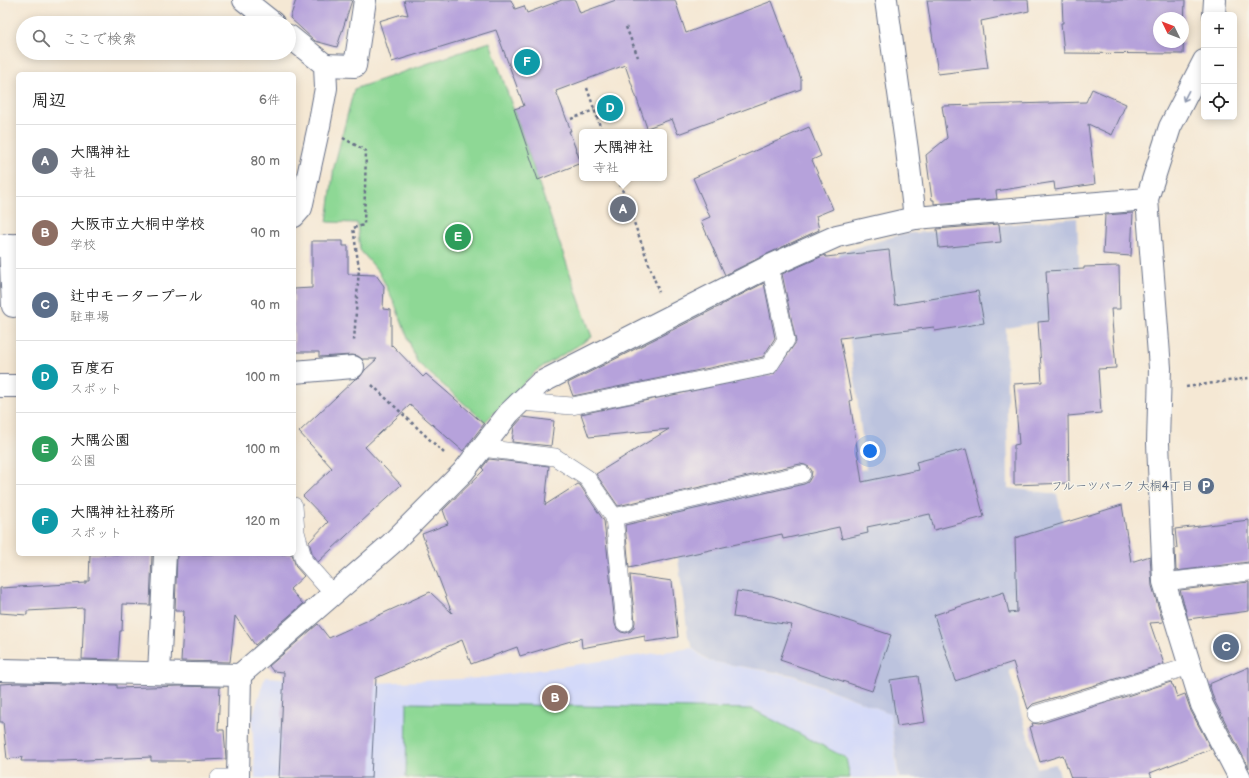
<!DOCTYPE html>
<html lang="ja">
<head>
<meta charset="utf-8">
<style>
	:root { --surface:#fff; --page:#f2f2f2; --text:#222; --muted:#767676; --line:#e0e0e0; --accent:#1f6fb2 }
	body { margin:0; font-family:"Balsamiq Sans","Klee One",sans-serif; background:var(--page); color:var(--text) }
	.controls { position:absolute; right:12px; top:12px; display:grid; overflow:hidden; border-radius:6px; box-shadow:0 2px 10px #0003 }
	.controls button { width:36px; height:36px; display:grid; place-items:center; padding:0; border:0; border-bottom:1px solid var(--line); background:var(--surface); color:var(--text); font:20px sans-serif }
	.compass { position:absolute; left:1153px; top:12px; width:36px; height:36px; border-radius:50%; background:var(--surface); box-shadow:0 2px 10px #0003; rotate:313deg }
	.you { position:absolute; left:870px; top:451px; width:14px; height:14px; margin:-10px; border:3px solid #fff; border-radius:50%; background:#1a73e8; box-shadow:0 0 0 6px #1a73e833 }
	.badge { display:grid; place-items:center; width:26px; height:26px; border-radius:50%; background:var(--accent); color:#fff; font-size:13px; font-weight:700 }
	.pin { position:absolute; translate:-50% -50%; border:2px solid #fff; box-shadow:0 1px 4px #0006 }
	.popup { position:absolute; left:579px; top:129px; width:88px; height:52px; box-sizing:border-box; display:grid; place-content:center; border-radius:6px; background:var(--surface); filter:drop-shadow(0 1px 3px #0005); font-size:13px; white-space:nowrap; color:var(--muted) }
	.popup b { font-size:15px; color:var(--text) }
	.popup::after { content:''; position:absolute; left:50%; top:100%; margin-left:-8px; border:8px solid transparent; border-top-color:var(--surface) }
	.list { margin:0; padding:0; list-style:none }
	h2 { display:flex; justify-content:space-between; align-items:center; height:52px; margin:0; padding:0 16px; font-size:17px }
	h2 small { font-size:13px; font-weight:400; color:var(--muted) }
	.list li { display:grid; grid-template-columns:26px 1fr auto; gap:12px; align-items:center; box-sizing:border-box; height:72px; padding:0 16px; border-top:1px solid var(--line) }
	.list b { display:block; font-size:15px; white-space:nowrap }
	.list p { margin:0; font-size:13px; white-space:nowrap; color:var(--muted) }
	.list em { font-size:13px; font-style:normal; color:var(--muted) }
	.icon { flex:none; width:22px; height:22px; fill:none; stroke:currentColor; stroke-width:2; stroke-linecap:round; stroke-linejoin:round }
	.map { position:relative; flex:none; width:1249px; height:778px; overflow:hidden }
	.search { position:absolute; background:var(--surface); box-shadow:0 2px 10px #0003; left:16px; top:16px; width:280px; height:44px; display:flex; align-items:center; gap:10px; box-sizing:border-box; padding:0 14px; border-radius:22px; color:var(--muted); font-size:15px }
	.panel { position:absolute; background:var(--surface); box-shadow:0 2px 10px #0003; left:16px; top:72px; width:280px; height:484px; border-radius:6px }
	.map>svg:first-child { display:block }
</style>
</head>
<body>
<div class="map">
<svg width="1249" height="778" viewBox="0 0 1249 778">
	<rect width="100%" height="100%" fill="#f7f3e8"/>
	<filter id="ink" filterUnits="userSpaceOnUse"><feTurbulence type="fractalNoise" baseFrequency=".025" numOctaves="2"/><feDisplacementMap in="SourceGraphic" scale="8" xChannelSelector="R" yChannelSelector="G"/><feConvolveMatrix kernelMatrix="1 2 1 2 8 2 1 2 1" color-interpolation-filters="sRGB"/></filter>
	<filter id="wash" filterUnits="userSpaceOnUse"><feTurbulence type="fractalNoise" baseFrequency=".012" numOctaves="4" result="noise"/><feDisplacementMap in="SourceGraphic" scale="16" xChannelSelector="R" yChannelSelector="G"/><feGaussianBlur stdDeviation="0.9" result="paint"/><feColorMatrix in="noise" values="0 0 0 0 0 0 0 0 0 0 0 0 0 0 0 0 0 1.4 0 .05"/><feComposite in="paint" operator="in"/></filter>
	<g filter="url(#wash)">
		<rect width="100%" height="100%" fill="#f5e8d4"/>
		<polygon fill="#d3d9f9" points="692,648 708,661 793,676 890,713 898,778 255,778 252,718 265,677 377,683 481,678"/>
		<polygon fill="#bcc3de" points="1077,218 1081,315 1006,328 1008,488 1057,494 1088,638 1009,670 1037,768 1056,764 1061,778 899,778 890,713 793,675 709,661 693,648 688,636 672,511 866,469 839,253 902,234"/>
		<g fill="#8ed895" stroke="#54847a">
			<polygon points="490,42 592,337 537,370 485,422 417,362 394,302 379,272 360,250 357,223 327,222 334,167 354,89"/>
			<polygon points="407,703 752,709 846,758 850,778 406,778"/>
		</g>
		<g id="blocks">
			<g fill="#b6a2db" fill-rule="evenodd">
				<polygon points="296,0 352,0 337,47 315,41 290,18"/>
				<polygon points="404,0 511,0 515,9 524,6 527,13 562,0 575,0 580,13 616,0 675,0 686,33 772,1 801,79 801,89 678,134 672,119 647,128 625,65 556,91 571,131 569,131 581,163 538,180 514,109 524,106 496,30 392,62 379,21 402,14 408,15"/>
				<polygon points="927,0 1028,0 1029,11 981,21 988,68 938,74"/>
				<path d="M1062 0H1185L1183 54 1064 53 1061 23H1063ZM1159 18H1183V42H1159Z"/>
				<polygon points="1092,89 1126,104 1112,135 1088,124 1095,184 1055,190 1054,182 996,191 997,199 934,204 934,200 932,200 926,155 947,138 942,106 1086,102"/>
				<polygon points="809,127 821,156 812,160 833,209 816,216 819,230 765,255 725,275 701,221 710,217 693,178"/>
				<polygon points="1133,213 1131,256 1103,254 1105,215"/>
				<polygon points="999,224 1001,242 939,248 937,229"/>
				<polygon points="312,241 343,241 343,246 348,246 348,274 376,275 384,286 383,309 391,310 391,346 392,345 423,377 426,374 484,424 463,451 410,405 365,447 401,485 318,562 313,556 309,542 328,522 303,496 332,468 299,432 355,379 360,377 365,370 377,359 362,359 358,356 352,355 319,357 319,352 294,352 294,289 312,288"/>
				<polygon points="889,250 895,305 978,291 984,323 935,331 934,327 840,338 852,400 850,401 862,482 918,470 916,462 966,449 984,517 934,530 930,514 867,527 868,533 842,539 839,527 783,539 782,534 629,568 625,525 804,484 808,482 811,477 812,471 809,467 805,465 800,464 618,506 596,474 669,429 589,437 581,414 774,374 794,345 796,342 782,274 825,255 826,257"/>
				<polygon points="1119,266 1120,309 1111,309 1116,368 1098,369 1101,413 1068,416 1069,483 1014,485 1014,445 1019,444 1014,384 1042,382 1038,322 1049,321 1046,271 1084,269 1084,267"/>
				<polygon points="764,283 775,338 763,357 573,396 568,383 716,308 721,306 721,305"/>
				<polygon points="523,417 554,421 551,446 512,442 514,427"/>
				<polygon points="489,459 549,466 545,505 578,484 580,485 604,521 615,624 617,629 621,632 626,633 631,631 634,627 635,622 630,575 672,581 678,637 645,642 645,636 582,648 581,638 520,656 517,647 471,664 462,640 376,678 371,778 279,778 284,672 273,671 269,666 318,624 329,638 430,592 452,613 422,534 448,524 443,510 484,470 482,468"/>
				<polygon points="1122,505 1131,562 1150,556 1152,586 1163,622 1150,623 1164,664 1033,704 1028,709 1013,662 955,681 934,615 1004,592 1009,613 1017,612 1015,538"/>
				<polygon points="1249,520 1249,562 1176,571 1175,549 1177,548 1175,529"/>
				<polygon points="90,554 152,554 150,605 123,604 122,631 120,631 118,660 82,659 84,608 27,611 27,615 0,613 0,588 86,583 86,581 89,581"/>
				<polygon points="177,554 292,554 296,567 304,576 290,589 303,604 255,645 235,616 230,662 181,661 184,611 175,611"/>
				<polygon points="1249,582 1249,611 1188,619 1180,590"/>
				<polygon points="737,591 772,596 891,635 872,691 780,660 792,625 733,617"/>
				<polygon points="1249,667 1249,768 1214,700 1209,684"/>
				<polygon points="918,676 925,722 897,726 890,680"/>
				<polygon points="1171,682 1172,685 1173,685 1177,697 1185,694 1191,711 1211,749 1150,773 1152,778 1071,778 1063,755 1040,762 1030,727 1033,726 1032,723 1039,724"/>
				<polygon points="18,683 117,685 117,688 180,686 220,687 218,730 224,730 226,759 187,761 151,761 151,757 65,761 21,761 22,757 7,759 3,722 0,722 0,684"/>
			</g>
		</g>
	</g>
	<g filter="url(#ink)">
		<use href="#blocks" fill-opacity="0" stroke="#677087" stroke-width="1"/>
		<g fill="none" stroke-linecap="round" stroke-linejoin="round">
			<g stroke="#677087" stroke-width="18">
				<g id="service">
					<polyline points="520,402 572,406 769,366 786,340 770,266"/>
					<polyline points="482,448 555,457 587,478 614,517 625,623"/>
					<polyline points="294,506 296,532 304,561 333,594"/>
					<polyline points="614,517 802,474"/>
					<polyline points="1164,582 1249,572"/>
					<polyline points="1036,714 1190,666"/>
					<polyline points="219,778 238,778"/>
				</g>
			</g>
			<g stroke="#677087" stroke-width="24">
				<g id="minor">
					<polyline points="886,0 907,150 915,218"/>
					<polyline points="1214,15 1215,0"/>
					<polyline points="1204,61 1170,127 1147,199 1160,368 1158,443 1164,582 1202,705 1240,778"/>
					<polyline points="325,65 355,66 365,0"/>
					<polyline points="10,245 13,306"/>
					<polyline points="294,372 353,367"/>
					<polyline points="0,386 18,386"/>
					<polyline points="0,670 240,675 391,544 463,472 509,413 540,383 770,266 837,236 915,218 1147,199"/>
					<polyline points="159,673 165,554"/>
					<polyline points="238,778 240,675"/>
				</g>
			</g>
			<g stroke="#677087" stroke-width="24">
				<g id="tertiary">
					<polyline points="244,0 273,23"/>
					<polyline points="289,36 325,65 326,88 319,126 301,208 294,216"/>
					<polyline points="0,246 18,245"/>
				</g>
			</g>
			<g stroke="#677087" stroke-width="2.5" stroke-dasharray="3 3" stroke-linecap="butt">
				<polyline points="626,27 638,57"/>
				<polyline points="587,88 602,132"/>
				<polyline points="571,119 594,110"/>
				<polyline points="343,138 366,151 364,225 353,228 359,268 354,341"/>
				<polyline points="618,178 659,292"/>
				<polyline points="372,385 444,453"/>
				<polyline points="1186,387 1249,378"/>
			</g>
			<use href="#service" stroke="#fff" stroke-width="17"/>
			<use href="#minor" stroke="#fff" stroke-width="22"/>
			<use href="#tertiary" stroke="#fff" stroke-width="22"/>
		</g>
		<defs><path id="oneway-shaft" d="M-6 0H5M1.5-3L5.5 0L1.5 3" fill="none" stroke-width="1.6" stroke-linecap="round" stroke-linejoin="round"/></defs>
		<use stroke="#8d97ae" href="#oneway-shaft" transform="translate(1186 96) rotate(117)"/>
	</g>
	<defs>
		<g id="parking-disc" transform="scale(0.9)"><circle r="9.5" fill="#5c6f8a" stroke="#f7f3e8"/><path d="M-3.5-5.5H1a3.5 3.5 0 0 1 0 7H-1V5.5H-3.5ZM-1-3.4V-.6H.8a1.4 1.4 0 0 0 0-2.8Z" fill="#fff"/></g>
	</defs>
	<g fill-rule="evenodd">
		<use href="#parking-disc" x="1206" y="486"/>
	</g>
	<g text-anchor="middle" stroke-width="3" stroke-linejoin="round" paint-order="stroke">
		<g font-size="12" fill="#4e5e75" stroke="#f7f3e8" text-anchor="end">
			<text x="1193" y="490">フルーツパーク 大桐4丁目</text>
		</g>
	</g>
</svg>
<div class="controls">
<button>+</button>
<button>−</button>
<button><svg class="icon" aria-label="locate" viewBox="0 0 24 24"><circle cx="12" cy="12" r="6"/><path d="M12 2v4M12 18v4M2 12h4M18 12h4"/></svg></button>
</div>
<svg class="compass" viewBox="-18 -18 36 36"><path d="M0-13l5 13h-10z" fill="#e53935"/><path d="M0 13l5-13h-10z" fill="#767676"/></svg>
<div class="you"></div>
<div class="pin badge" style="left:623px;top:209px;background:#6b7280">A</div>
<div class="popup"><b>大隅神社</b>寺社</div>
<div class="pin badge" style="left:555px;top:698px;background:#8d6e63">B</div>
<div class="pin badge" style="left:1226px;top:647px;background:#5c6f8a">C</div>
<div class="pin badge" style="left:610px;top:108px;background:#0f9aa8">D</div>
<div class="pin badge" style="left:458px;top:237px;background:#2e9e5b">E</div>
<div class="pin badge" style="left:527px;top:62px;background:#0f9aa8">F</div>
<div class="search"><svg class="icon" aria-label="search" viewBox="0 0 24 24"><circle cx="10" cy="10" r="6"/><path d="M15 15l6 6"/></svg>ここで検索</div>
<section class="panel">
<h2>周辺<small>6件</small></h2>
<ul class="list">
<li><span class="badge" style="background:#6b7280">A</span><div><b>大隅神社</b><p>寺社</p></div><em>80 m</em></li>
<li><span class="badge" style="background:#8d6e63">B</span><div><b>大阪市立大桐中学校</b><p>学校</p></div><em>90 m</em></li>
<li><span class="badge" style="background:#5c6f8a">C</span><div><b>辻中モータープール</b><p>駐車場</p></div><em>90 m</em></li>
<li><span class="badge" style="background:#0f9aa8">D</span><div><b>百度石</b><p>スポット</p></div><em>100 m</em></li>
<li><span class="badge" style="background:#2e9e5b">E</span><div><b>大隅公園</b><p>公園</p></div><em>100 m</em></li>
<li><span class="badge" style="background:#0f9aa8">F</span><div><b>大隅神社社務所</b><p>スポット</p></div><em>120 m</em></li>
</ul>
</section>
</div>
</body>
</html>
